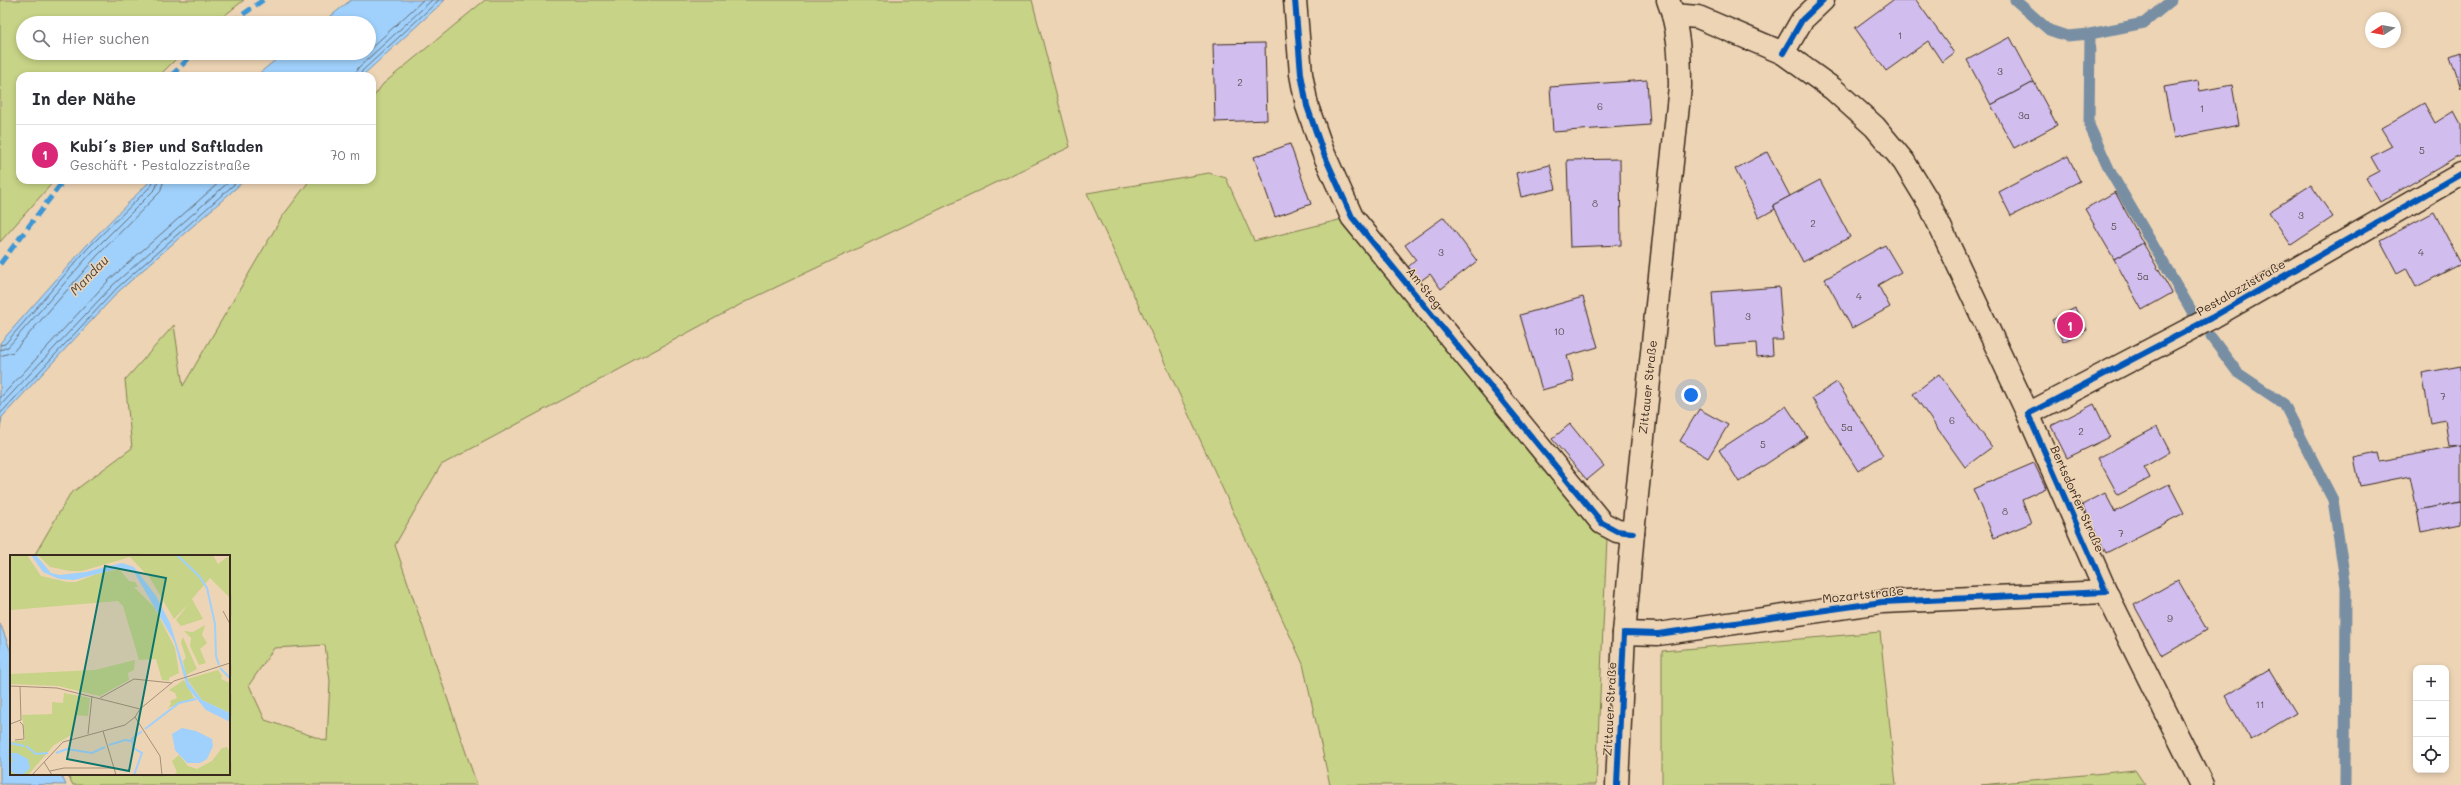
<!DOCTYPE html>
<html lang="de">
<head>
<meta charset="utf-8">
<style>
	:root { --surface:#fff; --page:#f7f7f7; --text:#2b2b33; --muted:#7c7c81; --line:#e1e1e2; --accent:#db2777 }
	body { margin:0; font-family:Mali,sans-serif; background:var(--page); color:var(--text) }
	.controls { position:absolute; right:12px; bottom:12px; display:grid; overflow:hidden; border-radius:8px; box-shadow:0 2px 6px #0003 }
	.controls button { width:36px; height:36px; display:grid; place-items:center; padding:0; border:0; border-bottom:1px solid var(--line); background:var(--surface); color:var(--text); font:20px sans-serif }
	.compass { position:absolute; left:2365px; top:12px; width:36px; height:36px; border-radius:50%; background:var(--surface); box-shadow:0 2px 6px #0003; rotate:259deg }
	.you { position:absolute; left:1691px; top:395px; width:14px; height:14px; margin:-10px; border:3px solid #fff; border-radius:50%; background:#1a73e8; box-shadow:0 0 0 6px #1a73e833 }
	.badge { display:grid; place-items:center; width:26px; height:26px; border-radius:50%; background:var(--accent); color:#fff; font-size:13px; font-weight:700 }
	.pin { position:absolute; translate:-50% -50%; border:2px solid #fff; box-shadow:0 1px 4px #0006 }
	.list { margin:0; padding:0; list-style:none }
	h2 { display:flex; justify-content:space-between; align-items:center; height:52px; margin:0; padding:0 16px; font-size:17px }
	h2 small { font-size:13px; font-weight:400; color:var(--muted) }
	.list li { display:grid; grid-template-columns:26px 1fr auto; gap:12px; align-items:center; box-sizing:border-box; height:60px; padding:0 16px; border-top:1px solid var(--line) }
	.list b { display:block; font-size:15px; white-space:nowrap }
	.list p { margin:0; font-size:13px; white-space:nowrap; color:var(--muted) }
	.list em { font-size:13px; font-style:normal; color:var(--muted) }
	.icon { flex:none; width:22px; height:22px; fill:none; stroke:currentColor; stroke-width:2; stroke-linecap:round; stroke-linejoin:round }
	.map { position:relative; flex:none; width:2461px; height:785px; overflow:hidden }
	.search { position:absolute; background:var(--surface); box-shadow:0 2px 6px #0003; left:16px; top:16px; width:360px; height:44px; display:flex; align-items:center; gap:10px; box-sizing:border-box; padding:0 14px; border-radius:22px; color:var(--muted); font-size:15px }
	.panel { position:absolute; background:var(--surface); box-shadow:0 2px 6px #0003; left:16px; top:72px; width:360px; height:112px; border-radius:12px }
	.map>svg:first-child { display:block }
</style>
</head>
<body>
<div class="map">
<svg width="2461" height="785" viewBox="0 0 2461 785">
	<rect width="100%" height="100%" fill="#edd4b5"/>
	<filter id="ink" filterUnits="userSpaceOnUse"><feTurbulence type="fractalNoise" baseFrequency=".025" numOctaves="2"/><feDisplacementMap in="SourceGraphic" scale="8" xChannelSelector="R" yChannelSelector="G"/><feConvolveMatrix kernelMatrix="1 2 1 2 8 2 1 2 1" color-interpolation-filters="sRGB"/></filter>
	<g filter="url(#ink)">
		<g fill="#c7d386" stroke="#817e52" fill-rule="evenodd">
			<polygon points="0,0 244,0 215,23 23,23 23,53 182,53 159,76 20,76 20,180 55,180 0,242"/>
			<path d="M485 0H1032L1070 147 745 302 441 465 395 545 477 785H73L67 774H229V556H34L70 494 132 448 125 380 174 325 183 386 282 217 310 180H372V99L383 84ZM325 645 330 681 327 741 265 720 249 685 274 648Z"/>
			<polygon points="1209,173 1226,178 1254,241 1343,219 1607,538 1596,785 1330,785 1303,664 1087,193"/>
			<polygon points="1880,632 1896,785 1662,785 1662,651"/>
			<polygon points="2135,770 2145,785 1981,785"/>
		</g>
		<g fill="#a0d1fc" stroke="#788ea3">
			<polygon points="351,0 445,0 362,76 256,76 284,53 369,53 369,23 322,23"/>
			<polygon points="151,180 245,180 119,291 2,417 0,429 0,343 86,246"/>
			<polygon points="0,623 11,652 11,774 61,774 66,785 0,784"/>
		</g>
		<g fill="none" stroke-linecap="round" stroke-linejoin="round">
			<g stroke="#636d77" stroke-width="1">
				<polyline points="369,50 423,0"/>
				<polyline points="355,76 358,68 432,0"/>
				<polyline points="360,76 362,71 439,0"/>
				<polyline points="0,345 5,344 88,248 152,185 153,180"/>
				<polyline points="0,350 8,347 92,252 156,188 158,180"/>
				<polyline points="0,356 13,352 97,256 160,192 164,180"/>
				<polyline points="0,398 109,280 222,180"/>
				<polyline points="0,406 113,285 231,180"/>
				<polyline points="0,414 117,288 239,180"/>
			</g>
			<g stroke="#788ea3" stroke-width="11">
				<polyline points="2015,0 2049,30 2067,36 2090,34 2144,23 2172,0"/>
				<polyline points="2090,34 2089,125 2111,173 2194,315"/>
				<polyline points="2211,337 2238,373 2284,404 2333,500 2346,587 2345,785"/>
			</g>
		</g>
		<g fill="#d1beef" stroke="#3b2a1e">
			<polygon points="1893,0 1916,0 1954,53 1942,62 1928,41 1886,71 1855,28"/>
			<polygon points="2010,37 2034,82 1991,105 1967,60"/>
			<polygon points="1265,43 1267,120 1215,122 1213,44"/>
			<polygon points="2461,52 2461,88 2450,56"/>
			<polygon points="1647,80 1650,125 1553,132 1550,87"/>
			<polygon points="2198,81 2200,91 2232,85 2239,125 2174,138 2164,87"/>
			<polygon points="2034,82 2057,125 2014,148 1991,105"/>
			<polygon points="2424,103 2435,123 2454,111 2461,124 2461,155 2380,202 2366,178 2379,171 2371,157 2392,146 2381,128"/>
			<polygon points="1290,144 1311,204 1275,217 1254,157"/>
			<polygon points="1767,152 1790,196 1773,205 1775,209 1759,218 1735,169"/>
			<polygon points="2068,156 2080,181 2011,216 1999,192"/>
			<polygon points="1620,159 1621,245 1570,247 1567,160"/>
			<polygon points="1550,165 1556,189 1521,197 1516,173"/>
			<polygon points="1820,180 1850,237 1803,262 1773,205"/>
			<polygon points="2311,185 2333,217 2291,245 2269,212"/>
			<polygon points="2115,192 2143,243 2114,259 2085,209"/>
			<polygon points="2434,212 2461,264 2416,287 2406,268 2397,273 2380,241"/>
			<polygon points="1444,217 1477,261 1441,289 1430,274 1419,282 1408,267 1416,260 1405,245"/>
			<polygon points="2143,243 2172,293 2142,310 2114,259"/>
			<polygon points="1885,245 1901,272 1878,285 1890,307 1852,328 1825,279"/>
			<polygon points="1779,287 1783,340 1772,340 1773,355 1757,357 1756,343 1716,346 1712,292"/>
			<polygon points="1583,297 1598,347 1567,356 1574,381 1542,390 1520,315"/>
			<polygon points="2075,308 2087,330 2063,342 2052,320"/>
			<polygon points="2461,366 2461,446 2449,447 2445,420 2431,423 2422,373"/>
			<polygon points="1939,374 1992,447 1965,467 1913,394"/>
			<polygon points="1837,382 1883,455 1858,471 1812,398"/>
			<polygon points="2094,404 2110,437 2067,458 2051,426"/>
			<polygon points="1786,406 1807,437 1739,482 1719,450"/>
			<polygon points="1699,409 1728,425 1708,458 1680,441"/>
			<polygon points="1570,424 1604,466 1587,480 1552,439"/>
			<polygon points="2157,427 2170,452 2144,467 2150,478 2118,495 2098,458"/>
			<polygon points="2461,446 2461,502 2417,510 2410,476 2360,486 2354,458 2377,453 2379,461"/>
			<polygon points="2034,463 2046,488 2022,499 2031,523 1994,538 1973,489"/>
			<polygon points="2169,484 2184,513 2106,553 2082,505 2105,493 2115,512"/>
			<polygon points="2461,502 2461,524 2421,532 2417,510"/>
			<polygon points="2178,580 2207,630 2162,656 2134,605"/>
			<polygon points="2269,669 2296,713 2251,740 2225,696"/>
		</g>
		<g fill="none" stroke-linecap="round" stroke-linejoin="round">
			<g stroke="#3b2a1e" stroke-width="25">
				<g id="minor">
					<polyline points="1295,0 1301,74 1307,106 1323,152 1352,217 1602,523 1617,531 1633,533"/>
					<polyline points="1783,53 1802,20 1823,0"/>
					<polyline points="2028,414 2211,318 2461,174"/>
					<polyline points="1624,633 1658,634 1882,602 2106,592"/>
				</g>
			</g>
			<g stroke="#3b2a1e" stroke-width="25">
				<g id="secondary">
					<polyline points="1673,15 1698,17 1783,53 1833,89 1875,127 1904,162 1929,203 2028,414 2106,592 2202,785"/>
					<path d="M1617 785 1624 633 1633 533 1680 86C1680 57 1679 28 1668 0"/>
				</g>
			</g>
			<use href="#minor" stroke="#edd4b5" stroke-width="22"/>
			<use href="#secondary" stroke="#edd4b5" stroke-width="22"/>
			<g stroke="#3e96d5" stroke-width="5" stroke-dasharray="10 5" stroke-linecap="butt">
				<polyline points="231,23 263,0"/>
				<polyline points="171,76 194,53"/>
				<polyline points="0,264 64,180"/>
			</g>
			<g stroke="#edd4b5" stroke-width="8">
				<g id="cycleway">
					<polyline points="1295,0 1301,74 1307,106 1323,152 1352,217 1602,523 1617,531 1633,533"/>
					<polyline points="1783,53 1802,20 1823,0"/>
					<polyline points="1617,785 1624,633 1658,634 1882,602 2106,592 2028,414 2211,318 2461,174"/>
				</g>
			</g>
			<use href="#cycleway" stroke="#0057b8" stroke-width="6"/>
		</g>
	</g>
	<g text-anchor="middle" stroke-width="3" stroke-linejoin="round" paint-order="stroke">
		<g font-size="10" fill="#604f52">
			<text x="1900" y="39">1</text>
			<text x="2000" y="75">3</text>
			<text x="1240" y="86">2</text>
			<text x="1600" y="110">6</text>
			<text x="2202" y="112">1</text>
			<text x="2024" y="119">3a</text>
			<text x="2422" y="154">5</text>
			<text x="1595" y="207">8</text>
			<text x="2301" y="219">3</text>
			<text x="1813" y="227">2</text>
			<text x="2114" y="230">5</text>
			<text x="1441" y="256">3</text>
			<text x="2421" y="256">4</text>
			<text x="2143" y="280">5a</text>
			<text x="1859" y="300">4</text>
			<text x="1748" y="320">3</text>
			<text x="1559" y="335">10</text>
			<text x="2443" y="400">7</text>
			<text x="1952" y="424">6</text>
			<text x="1847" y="431">5a</text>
			<text x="2081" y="435">2</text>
			<text x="1763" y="448">5</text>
			<text x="2005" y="515">8</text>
			<text x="2121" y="537">7</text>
			<text x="2170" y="622">9</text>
			<text x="2260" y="708">11</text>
		</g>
		<g font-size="12" fill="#3b2a1e" stroke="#edd4b5">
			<text transform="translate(1424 288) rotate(51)" y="4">Am Steg</text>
			<text transform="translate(2241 288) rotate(-30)" y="4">Pestalozzistraße</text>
			<text transform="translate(1648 387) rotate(-84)" y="4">Zittauer Straße</text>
			<text transform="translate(2077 499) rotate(66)" y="4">Bertsdorfer Straße</text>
			<text transform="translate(1863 595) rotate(-6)" y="4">Mozartstraße</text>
			<text transform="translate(1610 709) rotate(-87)" y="4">Zittauer Straße</text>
		</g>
		<g font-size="13" font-style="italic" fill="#4a433f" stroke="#edd4b5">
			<text transform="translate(89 275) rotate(-46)" y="5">Mandau</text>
		</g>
	</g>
	<g transform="translate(10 555)">
		<rect width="220" height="220" fill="#edd4b5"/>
		<path d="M0 0H17L31 21 57 27H66L84 20 109 14 119 26 125 27 128 32H124L144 52 165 93 169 118 159 123V126L152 125 146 104 129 105 113 51 108 46 1 55 0 57ZM28 0H203L208 9 217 2 220 4V43L200 23 182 44 193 64 171 71 166 65 179 48 164 64 140 23 120 2 72 16H60L40 12ZM195 70 192 80 197 88 190 94 196 108 189 110 180 91 181 83 174 76 183 77ZM173 82 187 114 176 120 173 106 176 103 171 87ZM125 105 124 115 118 118 119 125 90 141 48 131 0 129V119L85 115ZM208 115 212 121 211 124 220 128V158L192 145 177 124ZM174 125 184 143 158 153 161 149 160 146 167 143 165 138 159 135ZM54 138 80 143 78 161 65 160 63 179 44 190 18 220H0V187L15 185 12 160 42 159V147L53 148ZM217 192 220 197V220H164L167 217 162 206 169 200 178 211 187 214 202 206 212 193Z" fill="#c7d386"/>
		<path d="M21 0H26L41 18 50 20 76 17 112 8 124 12 146 41 160 68 179 128 192 145 220 158V167L196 155 177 132 164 86 124 17 110 13 64 25 49 24 33 17ZM172 173 186 176 202 184 203 191 197 204 190 208H177L165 195 162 179ZM0 198H7L18 204 20 213 13 220H6L0 215V208L3 206Z" fill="#a0d1fc"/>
		<path fill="none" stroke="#a0d1fc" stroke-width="2" d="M167 0 189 21 197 33 205 69 206 101 209 110M210 113 220 123M135 174 169 148 186 144M0 188 14 191M99 190 115 185 121 186M16 191 26 199 38 198M46 198 57 194 82 198 95 192M124 220 132 198 123 193 122 184 132 176"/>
		<path fill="none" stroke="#a69079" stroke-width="1" d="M213 56 220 69M0 131 47 133 130 154 164 126 220 108M90 143 124 124 162 128M125 162 150 201 152 220M0 169 11 165 10 131M93 176 106 220M78 179 82 141M5 185 14 184 13 170 10 167M34 207 42 220M40 216 54 213H105M22 220 53 187 115 170 125 162 130 154"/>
		<path fill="#0f766e" fill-opacity="0.15" stroke="#0f766e" stroke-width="2" d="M95 11 156 23 119 216 57 204Z"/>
		<rect width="220" height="220" fill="none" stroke="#3b2a1e" stroke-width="2"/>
	</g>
</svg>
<div class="controls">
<button>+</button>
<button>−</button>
<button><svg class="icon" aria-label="locate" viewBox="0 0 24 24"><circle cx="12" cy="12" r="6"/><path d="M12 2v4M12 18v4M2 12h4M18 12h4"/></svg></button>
</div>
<svg class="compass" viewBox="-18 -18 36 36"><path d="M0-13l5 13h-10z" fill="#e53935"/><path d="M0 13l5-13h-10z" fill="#7c7c81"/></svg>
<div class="you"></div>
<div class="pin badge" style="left:2070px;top:325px">1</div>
<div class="search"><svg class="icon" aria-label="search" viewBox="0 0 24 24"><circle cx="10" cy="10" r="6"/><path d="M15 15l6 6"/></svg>Hier suchen</div>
<section class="panel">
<h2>In der Nähe<small></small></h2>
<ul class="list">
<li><span class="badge">1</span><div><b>Kubi´s Bier und Saftladen</b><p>Geschäft · Pestalozzistraße</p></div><em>70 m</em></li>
</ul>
</section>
</div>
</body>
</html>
